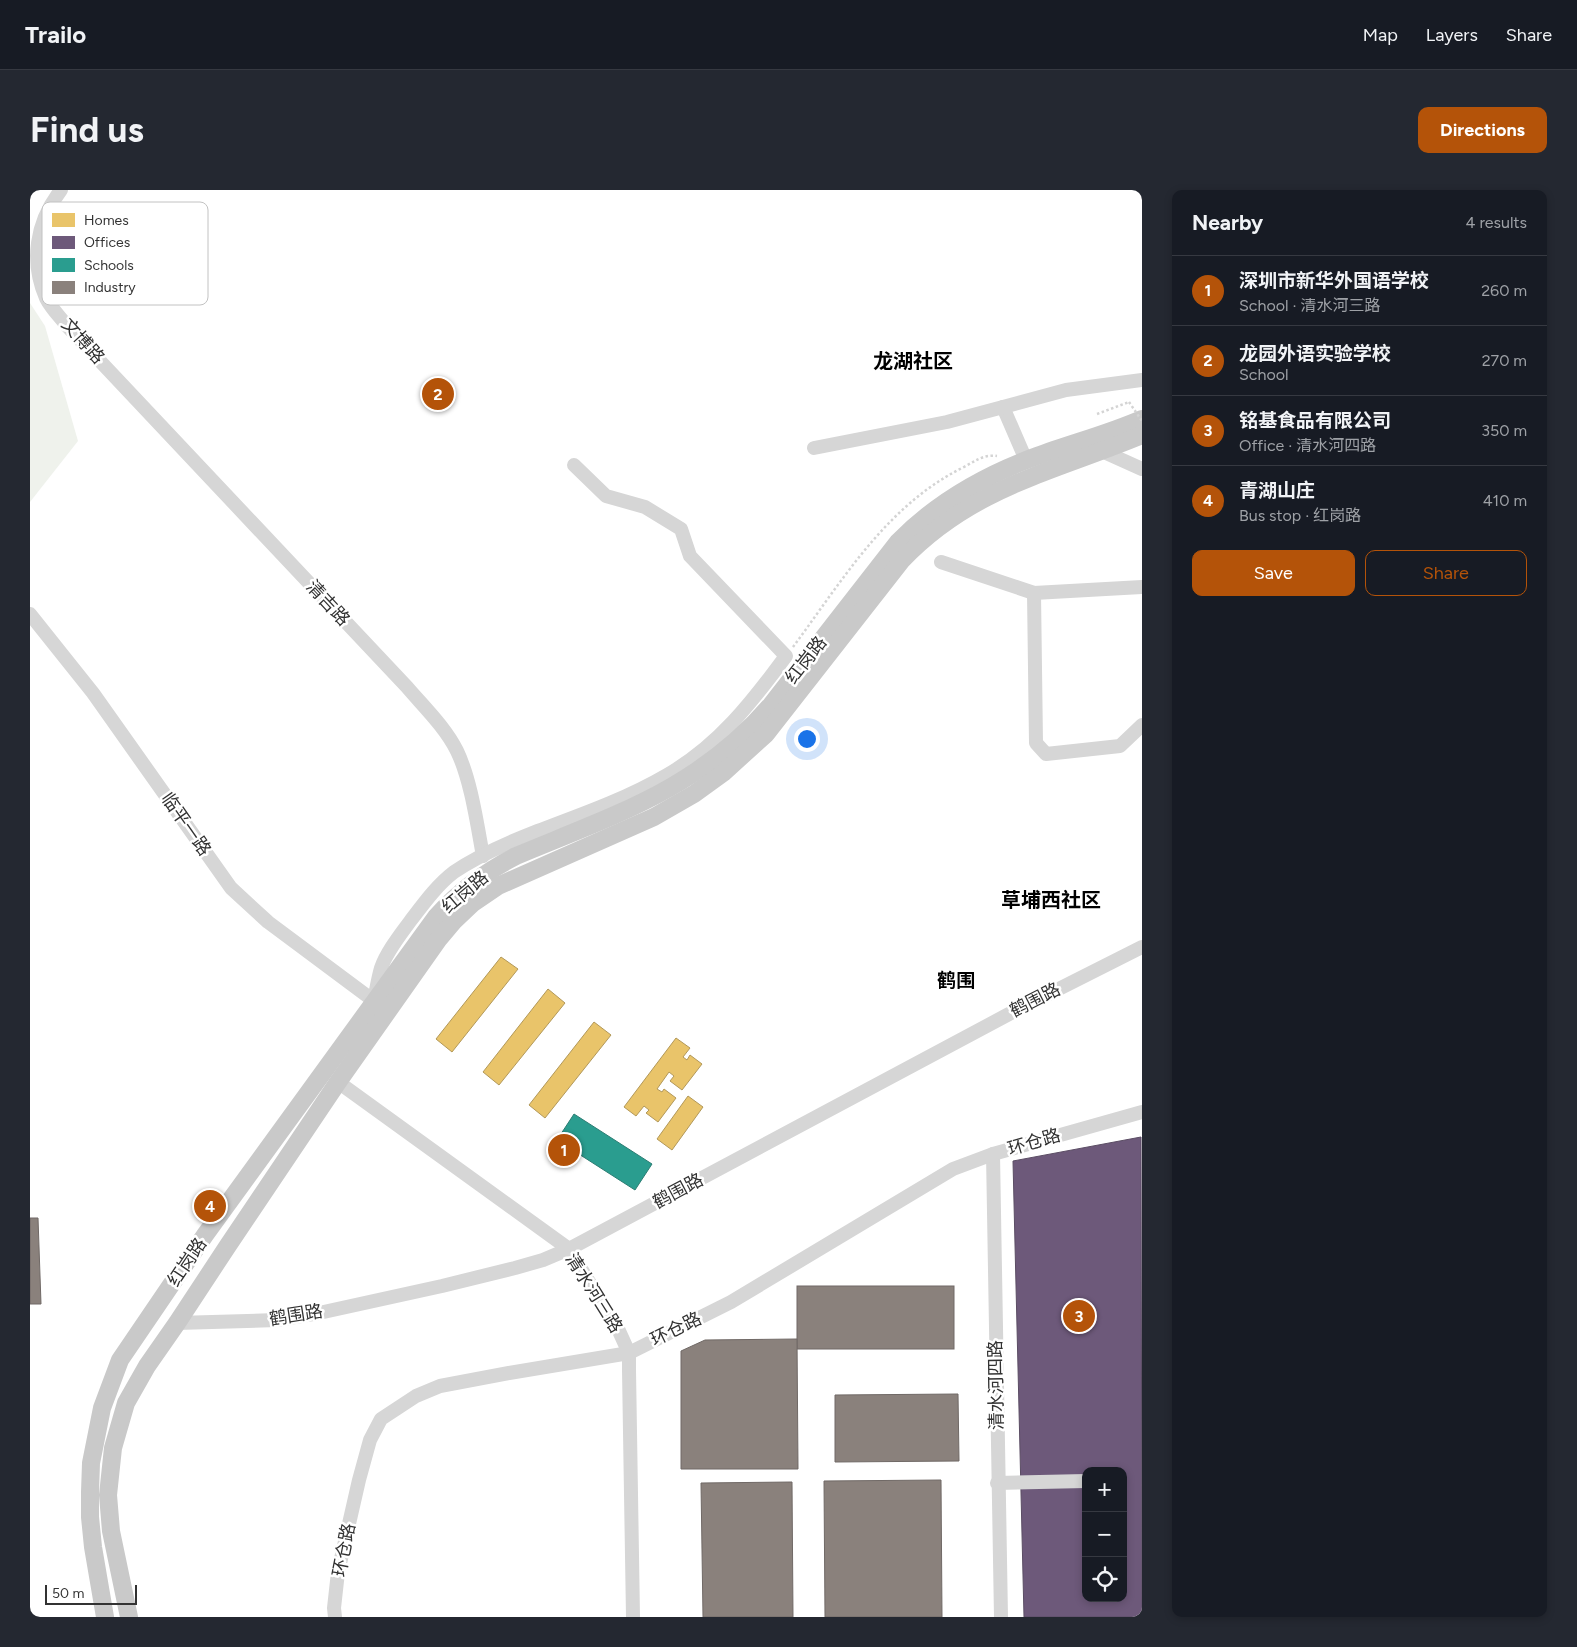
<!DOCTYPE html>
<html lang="en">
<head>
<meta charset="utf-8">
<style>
	:root { --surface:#171b24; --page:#242831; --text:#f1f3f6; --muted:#9ea1a6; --line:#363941; --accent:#b45309 }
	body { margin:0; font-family:Figtree,"Noto Sans SC",sans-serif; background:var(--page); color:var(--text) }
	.controls { position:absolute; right:15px; bottom:15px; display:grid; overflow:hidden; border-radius:10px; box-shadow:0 2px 8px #0003 }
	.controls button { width:45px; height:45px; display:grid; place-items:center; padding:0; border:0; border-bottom:1px solid var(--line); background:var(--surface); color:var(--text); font:25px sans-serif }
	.scale { position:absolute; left:15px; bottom:12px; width:92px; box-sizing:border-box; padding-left:5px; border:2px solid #323232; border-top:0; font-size:14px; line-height:18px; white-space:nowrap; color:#323232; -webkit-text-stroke:4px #fff; paint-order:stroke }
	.you { position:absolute; left:776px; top:548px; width:18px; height:18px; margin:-12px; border:4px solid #fff; border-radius:50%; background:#1a73e8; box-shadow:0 0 0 8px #1a73e833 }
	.badge { display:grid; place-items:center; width:32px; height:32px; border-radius:50%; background:var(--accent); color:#fff; font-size:16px; font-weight:700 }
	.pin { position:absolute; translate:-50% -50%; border:2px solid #fff; box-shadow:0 1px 5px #0006 }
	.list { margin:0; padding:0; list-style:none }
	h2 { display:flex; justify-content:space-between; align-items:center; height:65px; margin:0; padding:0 20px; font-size:21px }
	h2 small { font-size:16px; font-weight:400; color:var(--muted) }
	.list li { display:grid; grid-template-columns:32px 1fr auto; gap:15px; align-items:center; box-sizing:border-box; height:70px; padding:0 20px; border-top:1px solid var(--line) }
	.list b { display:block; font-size:19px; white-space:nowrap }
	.list p { margin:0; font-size:16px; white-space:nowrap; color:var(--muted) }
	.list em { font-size:16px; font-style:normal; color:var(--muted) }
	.actions { display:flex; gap:10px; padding:15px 20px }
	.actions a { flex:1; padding:11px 0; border:1px solid var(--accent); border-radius:10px; text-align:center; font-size:18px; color:var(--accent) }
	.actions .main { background:var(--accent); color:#fff }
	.icon { flex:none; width:28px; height:28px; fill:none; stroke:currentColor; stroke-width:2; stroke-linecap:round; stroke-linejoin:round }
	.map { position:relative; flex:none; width:1112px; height:1427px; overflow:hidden; border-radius:10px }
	header { display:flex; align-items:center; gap:30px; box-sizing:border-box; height:70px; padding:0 25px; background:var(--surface); border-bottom:1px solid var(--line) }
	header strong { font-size:24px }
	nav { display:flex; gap:28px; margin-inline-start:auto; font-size:18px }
	.intro { display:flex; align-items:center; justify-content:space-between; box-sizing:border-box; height:120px; padding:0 30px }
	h1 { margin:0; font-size:35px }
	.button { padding:12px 22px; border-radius:10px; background:var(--accent); color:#fff; font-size:18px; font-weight:700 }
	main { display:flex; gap:30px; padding:0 30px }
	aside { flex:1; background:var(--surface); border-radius:10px; box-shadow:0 2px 8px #0003 }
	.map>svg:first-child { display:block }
</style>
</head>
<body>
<header>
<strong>Trailo</strong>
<nav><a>Map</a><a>Layers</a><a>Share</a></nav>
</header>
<div class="intro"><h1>Find us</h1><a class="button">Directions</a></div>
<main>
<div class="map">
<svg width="1112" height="1427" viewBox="0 0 1112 1427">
	<rect width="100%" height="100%" fill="#fff"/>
	<polygon fill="#eff2ec" points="0,113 15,136 48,251 0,312"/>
	<g fill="#e9c46a" stroke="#b29859">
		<polygon points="471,767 488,779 422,862 406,849"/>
		<polygon points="518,799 535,813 469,895 453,882"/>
		<polygon points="564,832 581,845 515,928 499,915"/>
		<polygon points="646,848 660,858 653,867 657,870 660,865 672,874 652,900 640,891 644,886 639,882 627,899 632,902 634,899 646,908 628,932 616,923 619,920 614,916 606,926 594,917"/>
		<polygon points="658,906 673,917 642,960 627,949"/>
	</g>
	<path fill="#6d597a" stroke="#5b4d64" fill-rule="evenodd" d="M1111 947 1112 1427H994L983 971ZM1056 1281H1093V1408H1056Z"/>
	<polygon fill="#2a9d8f" stroke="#2c7d73" points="544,924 622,974 605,1000 527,950"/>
	<g fill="#8a817c" stroke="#706966">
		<polygon points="0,1028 8,1028 11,1114 0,1114"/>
		<rect x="767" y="1096" width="157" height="63"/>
		<polygon points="767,1149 768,1279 651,1279 651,1161 675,1150"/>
		<polygon points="928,1204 929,1271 805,1272 805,1205"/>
		<polygon points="911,1290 912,1427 795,1427 794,1291"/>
		<polygon points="762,1292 763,1427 673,1427 671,1293"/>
	</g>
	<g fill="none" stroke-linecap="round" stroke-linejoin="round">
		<g stroke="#d4d4d4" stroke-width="2.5" stroke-dasharray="2.5 2.5" stroke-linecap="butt">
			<polyline points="1067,224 1099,212"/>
			<path d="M763 457C812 391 856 316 932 278 944 272 953 264 967 266"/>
		</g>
		<g stroke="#d6d6d6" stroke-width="14">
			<path d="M31 0C6 32 0 71 16 108 21 118 30 127 37 136L377 497C394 517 415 537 427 561 441 590 447 634 453 666"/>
			<polyline points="973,217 996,270"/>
			<polyline points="784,258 917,232 1036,200 1112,190"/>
			<polyline points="1072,261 1112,279"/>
			<polyline points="911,372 1004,403 1112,397"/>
			<polyline points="1004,403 1006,553 1016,564 1090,556 1112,535"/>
			<path d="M0 424 63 503 201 698 238 732 344 811C346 801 348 788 351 778 357 761 371 744 381 730 394 713 407 695 424 682 449 665 477 653 505 642 550 625 596 609 637 585 688 556 722 512 756 466L660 366 651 339 615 317 576 306 544 275"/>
			<polyline points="308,892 539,1059 589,1141 599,1163 599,1180 603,1427"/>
			<polyline points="963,964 971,1427"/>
			<polyline points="147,1133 247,1130 289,1123 412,1096 485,1078 513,1070 539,1059 979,824 1112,757"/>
			<polyline points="967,1293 1056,1291"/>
			<polyline points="305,1427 304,1418 308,1382 329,1290 340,1250 351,1229 386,1206 410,1196 479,1183 599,1163 701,1112 923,979 963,964 1112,922"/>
		</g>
		<g stroke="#c9c9c9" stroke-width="18">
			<path d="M75 1427 63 1357 60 1327V1302L61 1273 72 1218 90 1170 175 1045 406 727C429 701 455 682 486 666 584 625 669 599 741 515L868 352C907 312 955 285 1007 266 1042 253 1078 244 1112 229"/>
			<path d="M99 1427 81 1341 78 1305 83 1258 96 1213 117 1176 147 1133 197 1057 308 892 408 750 424 731 443 713 468 696 624 627 664 604 693 583 736 544 872 370C942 297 1023 282 1112 245"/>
		</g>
		<polyline stroke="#d4d4d4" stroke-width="2.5" stroke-dasharray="2.5 2.5" stroke-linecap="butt" points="1099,212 1112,231"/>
	</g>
	<g text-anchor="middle" stroke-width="5" stroke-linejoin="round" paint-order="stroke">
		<g font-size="18" fill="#323232" stroke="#fff">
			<text transform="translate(53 151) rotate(48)" y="6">文博路</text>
			<text transform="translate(298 413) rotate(47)" y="6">清吉路</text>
			<text transform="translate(776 470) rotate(-52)" y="6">红岗路</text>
			<text transform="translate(156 634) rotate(55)" y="6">临平一路</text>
			<text transform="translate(435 702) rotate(-40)" y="6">红岗路</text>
			<text transform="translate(1005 810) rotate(-27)" y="6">鹤围路</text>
			<text transform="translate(1004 952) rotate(-16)" y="6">环仓路</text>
			<text transform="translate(648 1001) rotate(-28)" y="6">鹤围路</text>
			<text transform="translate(157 1072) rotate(-56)" y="6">红岗路</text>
			<text transform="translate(564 1103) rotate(58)" y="6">清水河三路</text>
			<text transform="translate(266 1125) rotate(-9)" y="6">鹤围路</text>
			<text transform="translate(646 1139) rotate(-26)" y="6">环仓路</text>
			<text transform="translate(966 1195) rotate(-91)" y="6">清水河四路</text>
			<text transform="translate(314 1360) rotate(-79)" y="6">环仓路</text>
		</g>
		<g font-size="19" font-weight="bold" fill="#000" stroke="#fff">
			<text x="926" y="797">鹤围</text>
		</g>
		<g font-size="20" font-weight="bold" fill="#000" stroke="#fff">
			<text x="883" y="178">龙湖社区</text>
			<text x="1021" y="717">草埔西社区</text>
		</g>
	</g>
	<rect x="12" y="12" width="166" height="103" rx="8" fill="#fff" stroke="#c2c2c2" stroke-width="1"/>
	<rect x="22" y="23" width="23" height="14" fill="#e9c46a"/>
	<rect x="22" y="46" width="23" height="13" fill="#6d597a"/>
	<rect x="22" y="68" width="23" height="14" fill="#2a9d8f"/>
	<rect x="22" y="91" width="23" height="13" fill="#8a817c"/>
	<g font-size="14" fill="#323232">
		<text x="54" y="35">Homes</text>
		<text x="54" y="57">Offices</text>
		<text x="54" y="80">Schools</text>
		<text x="54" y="102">Industry</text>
	</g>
</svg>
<div class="controls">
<button>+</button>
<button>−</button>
<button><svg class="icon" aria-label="locate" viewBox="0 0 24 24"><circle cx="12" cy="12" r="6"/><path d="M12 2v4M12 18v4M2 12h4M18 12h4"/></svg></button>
</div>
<div class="scale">50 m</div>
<div class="you"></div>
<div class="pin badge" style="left:534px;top:960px">1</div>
<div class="pin badge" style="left:408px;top:204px">2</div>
<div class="pin badge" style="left:1049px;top:1126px">3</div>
<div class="pin badge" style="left:180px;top:1016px">4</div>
</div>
<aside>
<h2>Nearby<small>4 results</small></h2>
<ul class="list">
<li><span class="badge">1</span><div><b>深圳市新华外国语学校</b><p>School · 清水河三路</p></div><em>260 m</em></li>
<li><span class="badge">2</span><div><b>龙园外语实验学校</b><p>School</p></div><em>270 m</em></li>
<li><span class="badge">3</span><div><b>铭基食品有限公司</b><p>Office · 清水河四路</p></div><em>350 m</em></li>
<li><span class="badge">4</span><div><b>青湖山庄</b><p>Bus stop · 红岗路</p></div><em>410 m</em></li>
</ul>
<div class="actions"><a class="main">Save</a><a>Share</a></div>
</aside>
</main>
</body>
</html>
